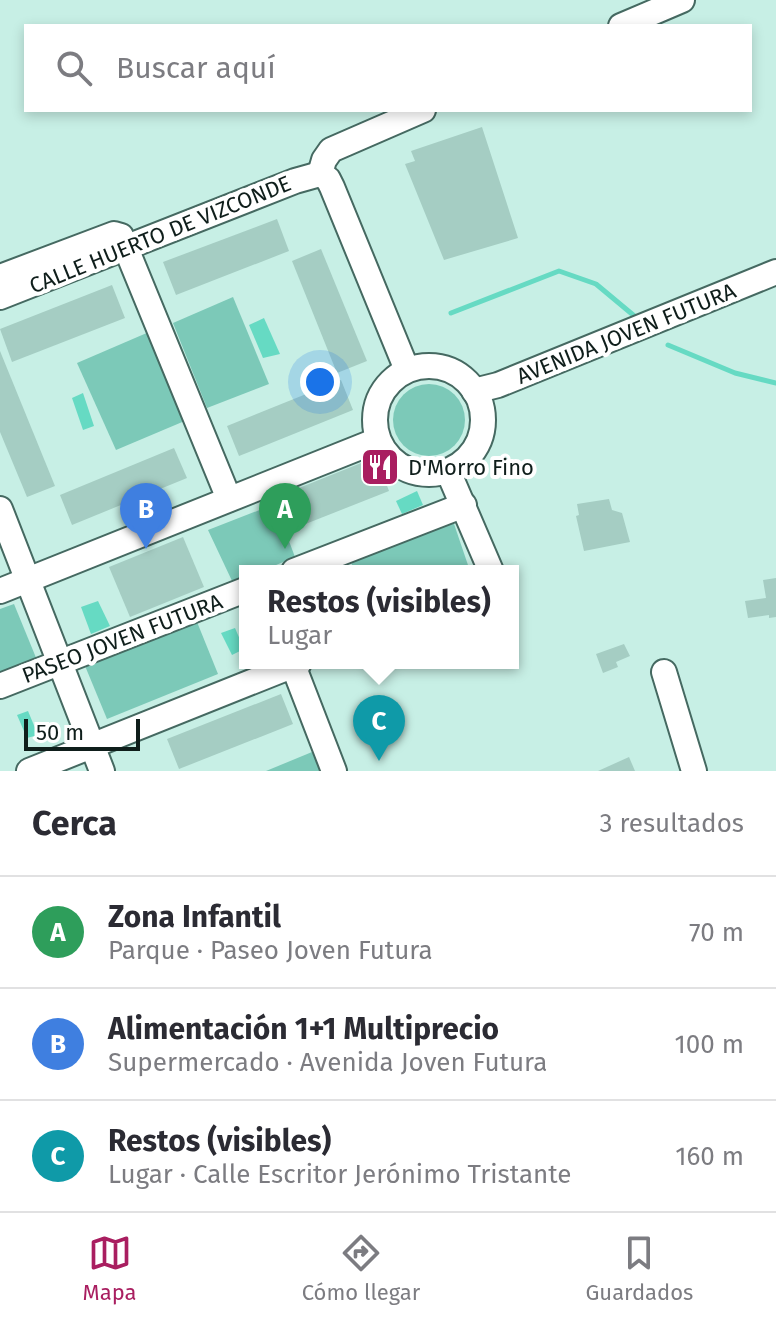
<!DOCTYPE html>
<html lang="es">
<head>
<meta charset="utf-8">
<style>
	:root { --surface:#fff; --page:#f7f7f7; --text:#2b2b33; --muted:#7c7c81; --line:#e1e1e2; --accent:#a91e60 }
	body { margin:0; font-family:"Fira Sans",sans-serif; background:var(--page); color:var(--text) }
	.scale { position:absolute; left:24px; bottom:20px; width:116px; box-sizing:border-box; padding-left:8px; border:4px solid #0f1e1b; border-top:0; font-size:22px; line-height:28px; white-space:nowrap; color:#0f1e1b; -webkit-text-stroke:6px #fff; paint-order:stroke }
	.you { position:absolute; left:320px; top:382px; width:28px; height:28px; margin:-20px; border:6px solid #fff; border-radius:50%; background:#1a73e8; box-shadow:0 0 0 12px #1a73e833 }
	.badge { display:grid; place-items:center; width:52px; height:52px; border-radius:50%; background:var(--accent); color:#fff; font-size:26px; font-weight:700 }
	.pin { position:absolute; translate:-50% -66px; filter:drop-shadow(0 2px 4px #0008) }
	.pin::after { content:''; position:absolute; top:42px; width:28px; height:24px; background:inherit; clip-path:polygon(0 0,100% 0,50% 100%) }
	.popup { position:absolute; left:239px; top:565px; width:280px; height:104px; box-sizing:border-box; display:grid; place-content:center; border-radius:0px; background:var(--surface); filter:drop-shadow(0 2px 6px #0005); font-size:26px; white-space:nowrap; color:var(--muted) }
	.popup b { font-size:30px; color:var(--text) }
	.popup::after { content:''; position:absolute; left:50%; top:100%; margin-left:-16px; border:16px solid transparent; border-top-color:var(--surface) }
	.list { margin:0; padding:0; list-style:none }
	h2 { display:flex; justify-content:space-between; align-items:center; height:104px; margin:0; padding:0 32px; font-size:34px }
	h2 small { font-size:26px; font-weight:400; color:var(--muted) }
	.list li { display:grid; grid-template-columns:52px 1fr auto; gap:24px; align-items:center; box-sizing:border-box; height:112px; padding:0 32px; border-top:2px solid var(--line) }
	.list b { display:block; font-size:30px; white-space:nowrap }
	.list p { margin:0; font-size:26px; white-space:nowrap; color:var(--muted) }
	.list em { font-size:26px; font-style:normal; color:var(--muted) }
	.icon { flex:none; width:44px; height:44px; fill:none; stroke:currentColor; stroke-width:2; stroke-linecap:round; stroke-linejoin:round }
	.map { position:relative; flex:none; width:776px; height:771px; overflow:hidden }
	.search { position:absolute; background:var(--surface); box-shadow:0 4px 12px #0003; left:24px; right:24px; top:24px; height:88px; display:flex; align-items:center; gap:20px; box-sizing:border-box; padding:0 28px; border-radius:0px; color:var(--muted); font-size:30px }
	.sheet { height:440px; background:var(--surface) }
	nav { display:flex; justify-content:space-around; align-items:center; box-sizing:border-box; height:112px; border-top:2px solid var(--line); background:var(--surface); font-size:22px; color:var(--muted) }
	nav a { display:grid; justify-items:center; gap:4px }
	nav .on { color:var(--accent) }
	.map>svg:first-child { display:block }
</style>
</head>
<body>
<div class="map">
<svg width="776" height="771" viewBox="0 0 776 771">
	<rect width="100%" height="100%" fill="#c7efe5"/>
	<g fill="#7cc9b8">
		<polygon points="233,297 269,384 207,408 173,323"/>
		<polygon points="149,332 187,420 116,450 77,363"/>
		<circle cx="429" cy="420" r="36"/>
		<polygon points="275,504 295,557 262,571 245,571 245,578 233,583 208,530"/>
		<polygon points="451,515 470,571 355,571 348,556"/>
		<polygon points="14,604 39,665 0,679 0,609"/>
		<polygon points="195,617 218,674 107,719 83,661"/>
		<polygon points="312,752 320,771 266,771"/>
	</g>
	<g fill="#66dac3">
		<polygon points="264,318 280,354 263,358 249,325"/>
		<polygon points="83,393 94,426 83,430 72,398"/>
		<polygon points="417,491 423,505 402,514 396,501"/>
		<polygon points="98,601 110,626 91,634 81,607"/>
		<polygon points="235,628 244,649 232,655 221,633"/>
		<polygon points="28,711 38,735 27,738 17,715"/>
	</g>
	<g fill="none" stroke-linecap="round" stroke-linejoin="round">
		<g stroke="#66dac3" stroke-width="5">
			<polyline points="451,313 559,271 596,284 638,319"/>
			<polyline points="668,345 735,373 776,383"/>
		</g>
	</g>
	<g fill="#a5cdc3">
		<polygon points="482,127 518,238 444,260 405,164 415,161 411,151"/>
		<polygon points="277,219 289,251 176,295 163,262"/>
		<polygon points="321,249 367,361 337,373 292,261"/>
		<polygon points="112,285 125,318 12,362 0,329"/>
		<polygon points="0,351 55,486 27,497 0,432"/>
		<polygon points="341,380 353,410 239,456 227,426"/>
		<polygon points="174,448 187,478 72,525 60,495"/>
		<polygon points="376,457 389,491 303,525 289,492"/>
		<polygon points="609,499 612,510 622,513 630,542 584,551 576,516 579,515 577,504"/>
		<polygon points="183,537 204,587 130,617 109,567"/>
		<polygon points="776,578 776,617 769,618 769,615 748,618 745,601 766,598 763,580"/>
		<polygon points="624,644 630,656 616,662 618,667 603,673 596,654"/>
		<polygon points="281,694 293,724 179,769 167,739"/>
		<polygon points="629,757 635,771 598,771"/>
	</g>
	<g fill="none" stroke-linecap="round" stroke-linejoin="round">
		<g stroke="#456961" stroke-width="28">
			<g id="minor">
				<polyline points="621,26 682,0"/>
				<polyline points="320,174 328,179 332,187 407,370"/>
				<polyline points="320,174 324,160 331,150 423,110"/>
				<polyline points="0,277 114,234 121,236 229,499"/>
				<polyline points="0,297 295,181 320,174"/>
				<circle cx="429" cy="420" r="54"/>
				<polyline points="474,391 498,385 776,272"/>
				<polyline points="448,471 491,571"/>
				<polyline points="0,509 102,771"/>
				<polyline points="294,571 464,505"/>
				<polyline points="0,591 378,440"/>
				<polyline points="293,665 334,771"/>
				<polyline points="664,672 694,771"/>
				<polyline points="0,686 245,590"/>
				<polyline points="29,771 299,663"/>
			</g>
		</g>
		<use href="#minor" stroke="#fff" stroke-width="24"/>
	</g>
	<defs>
		<g id="restaurant-square" transform="scale(2)"><rect x="-9" y="-9" width="18" height="18" rx="4" fill="#a91e60" stroke="#fff"/><path d="M-5-6h1v4h1v-4h1v4h1v-4h1v5L-1.5 .5V6h-2V.5L-5-1ZM5-6V6H3V1.5H1.5Q1.5-4 5-6Z" fill="#fff"/></g>
	</defs>
	<g fill-rule="evenodd">
		<use href="#restaurant-square" x="380" y="467"/>
	</g>
	<g text-anchor="middle" stroke-width="8" stroke-linejoin="round" paint-order="stroke">
		<g font-size="22" fill="#0f1e1b" stroke="#fff">
			<text transform="translate(160 234) rotate(-22)" y="8">CALLE HUERTO DE VIZCONDE</text>
			<text transform="translate(626 333) rotate(-22)" y="8">AVENIDA JOVEN FUTURA</text>
			<text transform="translate(122 638) rotate(-21)" y="8">PASEO JOVEN FUTURA</text>
		</g>
		<g font-size="22" fill="#0f1e1b" stroke="#fff" text-anchor="start">
			<text x="408" y="475">D'Morro Fino</text>
		</g>
	</g>
</svg>
<div class="scale">50 m</div>
<div class="you"></div>
<div class="pin badge" style="left:285px;top:549px;background:#2e9e5b">A</div>
<div class="pin badge" style="left:146px;top:549px;background:#3f7fe0">B</div>
<div class="pin badge" style="left:379px;top:761px;background:#0f9aa8">C</div>
<div class="popup"><b>Restos (visibles)</b>Lugar</div>
<div class="search"><svg class="icon" aria-label="search" viewBox="0 0 24 24"><circle cx="10" cy="10" r="6"/><path d="M15 15l6 6"/></svg>Buscar aquí</div>
</div>
<section class="sheet">
<h2>Cerca<small>3 resultados</small></h2>
<ul class="list">
<li><span class="badge" style="background:#2e9e5b">A</span><div><b>Zona Infantil</b><p>Parque · Paseo Joven Futura</p></div><em>70 m</em></li>
<li><span class="badge" style="background:#3f7fe0">B</span><div><b>Alimentación 1+1 Multiprecio</b><p>Supermercado · Avenida Joven Futura</p></div><em>100 m</em></li>
<li><span class="badge" style="background:#0f9aa8">C</span><div><b>Restos (visibles)</b><p>Lugar · Calle Escritor Jerónimo Tristante</p></div><em>160 m</em></li>
</ul>
</section>
<nav>
<a class="on"><svg class="icon" aria-label="map" viewBox="0 0 24 24"><path d="M3 6l6-2 6 2 6-2v14l-6 2-6-2-6 2zM9 4v14M15 6v14"/></svg>Mapa</a>
<a><svg class="icon" aria-label="directions" viewBox="0 0 24 24"><path d="M12 3l9 9-9 9-9-9zM9 14v-3h6M13 9l2 2-2 2"/></svg>Cómo llegar</a>
<a><svg class="icon" aria-label="saved" viewBox="0 0 24 24"><path d="M7 4h10v16l-5-4-5 4z"/></svg>Guardados</a>
</nav>
</body>
</html>
